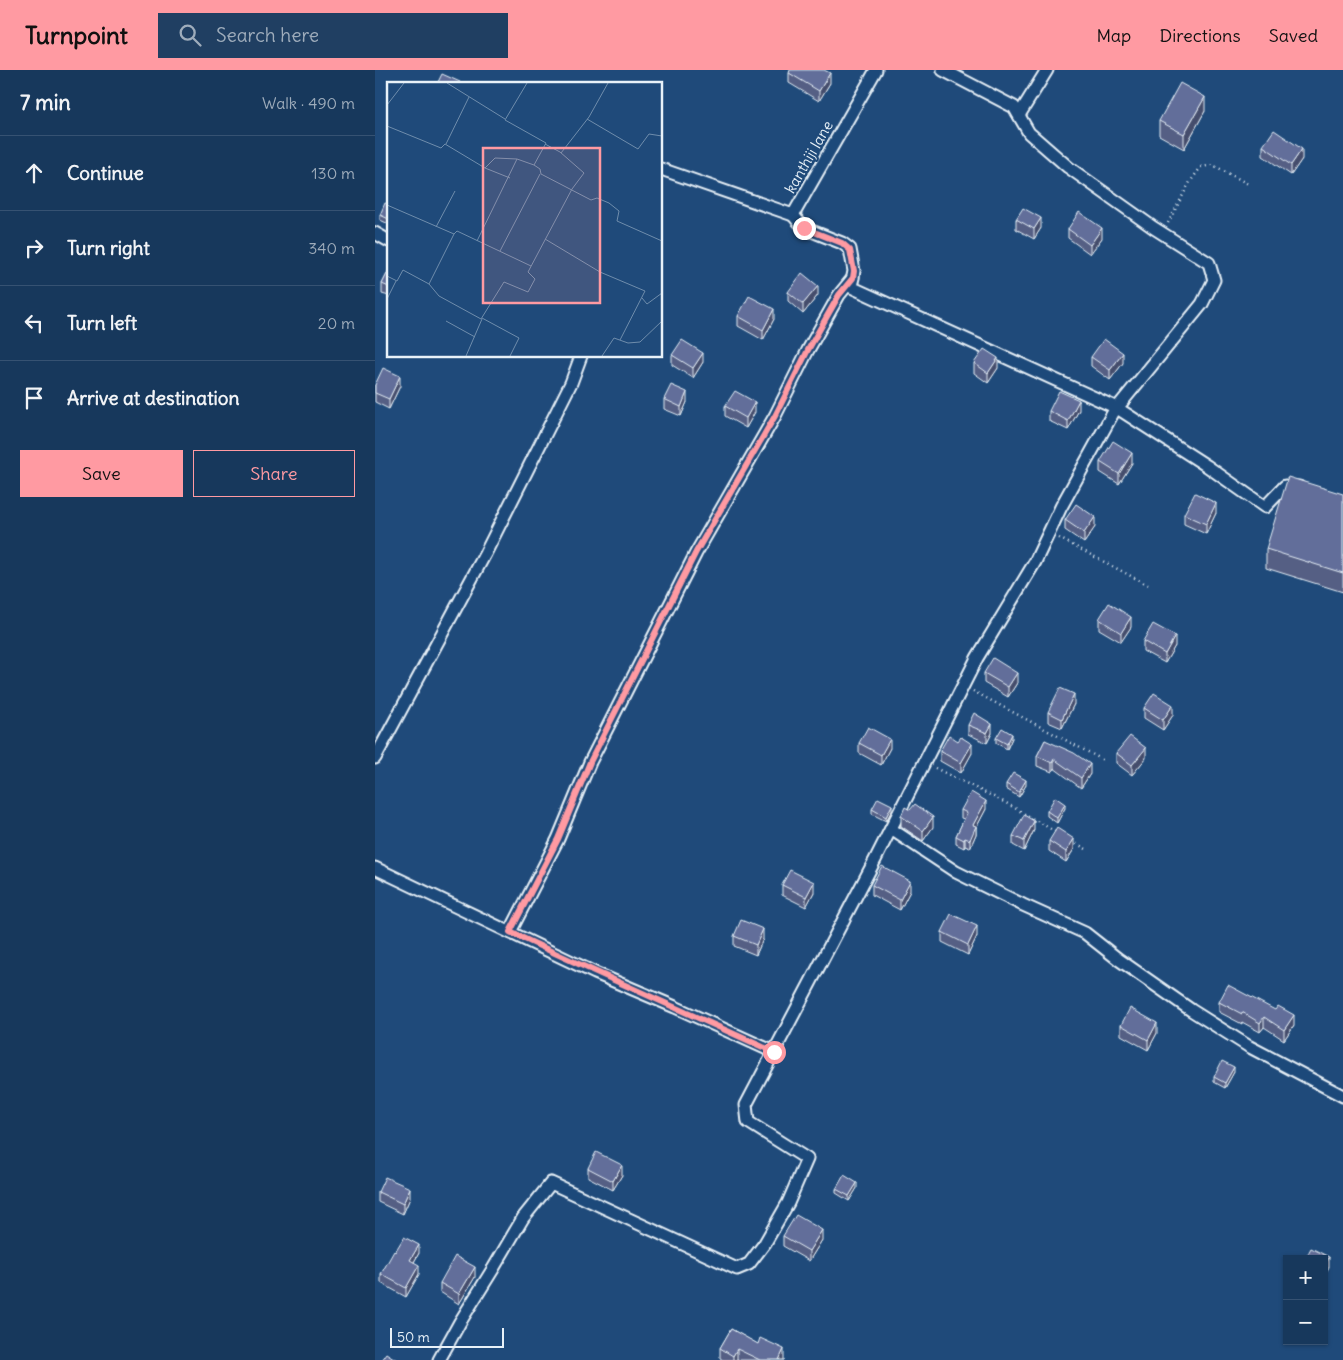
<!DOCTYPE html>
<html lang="en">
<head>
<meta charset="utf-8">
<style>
	:root { --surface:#17385c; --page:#203f62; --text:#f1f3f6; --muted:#9eacbb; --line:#365272; --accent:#ff9aa2 }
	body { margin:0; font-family:Delius,sans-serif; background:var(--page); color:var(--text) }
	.controls { position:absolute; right:15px; bottom:15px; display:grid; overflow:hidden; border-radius:0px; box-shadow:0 1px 4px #0004 }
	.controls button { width:45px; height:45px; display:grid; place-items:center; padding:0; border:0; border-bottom:1px solid var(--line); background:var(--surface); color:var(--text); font:25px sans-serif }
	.scale { position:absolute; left:15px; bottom:12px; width:114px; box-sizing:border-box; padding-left:5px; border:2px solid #e8f1f8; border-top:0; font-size:14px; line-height:18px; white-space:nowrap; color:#e8f1f8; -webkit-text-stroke:4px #1f4a7a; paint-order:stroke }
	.stop { position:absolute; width:15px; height:15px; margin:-11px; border:4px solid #ff9aa2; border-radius:50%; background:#fff }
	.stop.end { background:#ff9aa2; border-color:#fff; box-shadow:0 1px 5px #0008 }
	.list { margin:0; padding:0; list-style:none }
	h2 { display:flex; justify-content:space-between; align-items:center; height:65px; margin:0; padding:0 20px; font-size:21px }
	h2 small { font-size:16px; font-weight:400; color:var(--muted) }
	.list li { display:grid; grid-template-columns:32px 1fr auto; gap:15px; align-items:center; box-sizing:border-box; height:75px; padding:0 20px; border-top:1px solid var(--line) }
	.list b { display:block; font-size:19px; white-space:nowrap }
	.list em { font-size:16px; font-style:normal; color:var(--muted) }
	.actions { display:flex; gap:10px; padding:15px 20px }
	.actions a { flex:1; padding:11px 0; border:1px solid var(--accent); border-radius:0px; text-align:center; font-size:18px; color:var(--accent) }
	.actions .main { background:var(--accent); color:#111 }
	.icon { flex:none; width:28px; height:28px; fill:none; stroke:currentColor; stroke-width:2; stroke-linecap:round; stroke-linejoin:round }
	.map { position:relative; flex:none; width:968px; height:1290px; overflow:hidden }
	header { display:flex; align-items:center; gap:30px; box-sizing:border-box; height:70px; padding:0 25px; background:var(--accent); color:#111 }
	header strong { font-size:24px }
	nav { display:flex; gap:28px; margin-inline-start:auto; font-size:18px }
	.search { width:350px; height:45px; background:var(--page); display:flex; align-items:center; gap:12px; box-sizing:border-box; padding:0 18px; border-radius:0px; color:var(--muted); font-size:19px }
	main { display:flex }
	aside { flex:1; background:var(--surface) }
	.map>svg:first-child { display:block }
</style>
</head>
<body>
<header>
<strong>Turnpoint</strong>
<div class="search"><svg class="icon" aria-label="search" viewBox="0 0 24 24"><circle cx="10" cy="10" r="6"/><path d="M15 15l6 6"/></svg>Search here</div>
<nav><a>Map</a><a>Directions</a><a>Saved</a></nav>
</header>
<main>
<aside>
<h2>7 min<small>Walk · 490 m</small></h2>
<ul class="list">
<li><svg class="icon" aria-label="ahead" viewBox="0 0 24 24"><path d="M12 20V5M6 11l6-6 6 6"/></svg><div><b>Continue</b></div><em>130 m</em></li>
<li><svg class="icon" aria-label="right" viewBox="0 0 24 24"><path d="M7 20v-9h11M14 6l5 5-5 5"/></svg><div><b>Turn right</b></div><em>340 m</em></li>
<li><svg class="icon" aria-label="left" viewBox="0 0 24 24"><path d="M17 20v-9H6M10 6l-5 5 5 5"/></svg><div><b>Turn left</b></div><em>20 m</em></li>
<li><svg class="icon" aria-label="arrive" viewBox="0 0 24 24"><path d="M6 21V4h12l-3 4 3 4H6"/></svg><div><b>Arrive at destination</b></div></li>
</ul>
<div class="actions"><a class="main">Save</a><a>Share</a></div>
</aside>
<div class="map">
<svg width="968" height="1290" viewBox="0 0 968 1290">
	<rect width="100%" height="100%" fill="#1f4a7a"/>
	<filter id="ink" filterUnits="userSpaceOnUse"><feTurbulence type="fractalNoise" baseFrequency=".02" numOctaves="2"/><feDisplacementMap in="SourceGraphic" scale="10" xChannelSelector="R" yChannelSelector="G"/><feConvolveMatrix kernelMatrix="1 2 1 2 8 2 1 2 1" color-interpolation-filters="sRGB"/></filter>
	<g filter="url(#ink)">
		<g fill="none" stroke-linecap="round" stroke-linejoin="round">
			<g stroke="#e8f1f8" stroke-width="15">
				<g id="minor">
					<polyline points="644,45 672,0"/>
					<polyline points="286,99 418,145 501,0"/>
					<polyline points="418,145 429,158 467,173 475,179 479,201 476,217 742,338 832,396 890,437 910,416 924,417"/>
					<polyline points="0,163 14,171"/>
					<polyline points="0,688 110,484 196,313 206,286"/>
					<polyline points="516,759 581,802 648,835 710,863 743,889 816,940 873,976 968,1026"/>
					<polyline points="0,798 220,903 300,937 399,982"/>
					<polyline points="135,862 183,769 215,692 321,483 400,346 433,280 464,225 478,208"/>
					<polyline points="64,1290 85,1252 118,1199 148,1148 176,1113 362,1199 374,1194 390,1173 413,1133 432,1089 373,1052 371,1035 500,790 602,588 660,492 686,437 738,343 827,234 839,210 834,193 779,158 693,97 654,63 639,37 568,0"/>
				</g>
			</g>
			<g stroke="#e8f1f8" stroke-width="2.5" stroke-dasharray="1 4" stroke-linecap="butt">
				<polyline points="793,153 815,112 826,97 838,95 873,114"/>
				<polyline points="684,468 773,515"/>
				<polyline points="598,621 728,690"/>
				<polyline points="560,698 631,733 681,762"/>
				<polyline points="697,771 713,780"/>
			</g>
			<use href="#minor" stroke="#1f4a7a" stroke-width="11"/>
		</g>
		<g fill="#545f84" stroke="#e8f1f8">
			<polygon points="414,3 455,13 444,31 414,13"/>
			<polygon points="830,41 809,79 784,65 784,51"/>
			<polygon points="888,76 927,89 916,105 888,86"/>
			<polygon points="14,134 14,154 5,150 5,145"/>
			<polygon points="641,149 666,158 659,169 641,159"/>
			<polygon points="693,159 727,168 715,184 693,168"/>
			<polygon points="14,200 14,226 7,224 7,214"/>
			<polygon points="413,222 443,225 428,244 413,231"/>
			<polygon points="363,246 399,249 388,270 363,256"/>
			<polygon points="297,285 328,292 318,308 297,295"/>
			<polygon points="716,287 748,293 735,310 716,296"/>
			<polygon points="599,293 623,298 613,313 599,303"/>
			<polygon points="0,315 25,316 14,339 0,332"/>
			<polygon points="289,329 312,332 306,346 289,339"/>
			<polygon points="350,336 380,342 371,358 350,346"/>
			<polygon points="704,340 693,360 674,351 674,341"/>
			<polygon points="725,392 757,393 744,414 725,402"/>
			<polygon points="968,424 968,522 891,498 891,479"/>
			<polygon points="841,443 831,464 809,454 809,444"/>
			<polygon points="690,450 720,457 709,473 690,460"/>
			<polygon points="724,549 756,557 746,572 724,559"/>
			<polygon points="768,571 800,576 790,593 768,581"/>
			<polygon points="609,603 642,613 633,627 609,613"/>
			<polygon points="699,634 687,658 673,652 673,642"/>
			<polygon points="769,638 798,645 788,660 769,648"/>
			<polygon points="593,655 617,663 612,673 593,664"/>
			<polygon points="621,668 637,668 632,679 621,673"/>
			<polygon points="670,670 715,704 706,718 679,698 677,702 662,696 662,686"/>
			<polygon points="583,671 597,683 586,703 565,691 565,681"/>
			<polygon points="484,673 515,678 506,695 484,683"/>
			<polygon points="741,683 771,688 757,705 741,693"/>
			<polygon points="631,714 651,715 644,727 631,719"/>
			<polygon points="690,738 682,753 672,746 672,741"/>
			<polygon points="497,739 517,740 511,751 497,744"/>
			<polygon points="611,739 601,758 601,764 595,778 590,776 589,778 581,774 581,766 589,749 586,748 586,740"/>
			<polygon points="526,746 558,757 548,771 526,756"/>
			<polygon points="659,760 649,781 638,775 638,766"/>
			<polygon points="674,771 699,779 691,792 674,781"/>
			<polygon points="407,815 439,822 431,837 407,825"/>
			<polygon points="497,815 535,821 525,840 497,825"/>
			<polygon points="567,862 602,866 593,885 567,872"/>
			<polygon points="359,866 388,869 381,885 359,876"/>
			<polygon points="844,932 919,955 909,970 889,957 885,962 867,952 867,954 844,942"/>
			<polygon points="746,955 782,963 773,980 746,965"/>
			<polygon points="859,1002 850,1018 839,1012 839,1007"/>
			<polygon points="213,1098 247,1105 238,1120 213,1107"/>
			<polygon points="482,1118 474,1131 461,1123 461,1119"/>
			<polygon points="3,1122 35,1128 28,1144 3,1132"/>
			<polygon points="408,1166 447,1170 434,1191 408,1176"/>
			<polygon points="20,1182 44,1183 39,1192 44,1204 31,1227 6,1213 6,1204"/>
			<polygon points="100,1207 84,1234 65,1222 65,1213"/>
			<polygon points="356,1259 409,1289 409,1290 364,1290 362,1289 361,1290 348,1290 345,1288 345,1278"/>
		</g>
		<g fill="#454d6c" stroke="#e8f1f8">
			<polygon points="455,3 455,13 444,31 444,21"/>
			<polygon points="830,27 830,41 809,79 809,64"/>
			<polygon points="927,79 927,89 916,105 916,95"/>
			<polygon points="666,148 666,158 659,169 659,159"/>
			<polygon points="727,158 727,168 715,184 715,175"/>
			<polygon points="443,216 443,225 428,244 428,234"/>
			<polygon points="399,239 399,249 388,270 388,260"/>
			<polygon points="328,283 328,292 318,308 318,298"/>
			<polygon points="748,283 748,293 735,310 735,300"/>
			<polygon points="623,288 623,298 613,313 613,303"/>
			<polygon points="25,306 25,316 14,339 14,329"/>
			<polygon points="312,322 312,332 306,346 306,337"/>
			<polygon points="704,330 704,340 693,360 693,351"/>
			<polygon points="380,332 380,342 371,358 371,348"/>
			<polygon points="757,383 757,393 744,414 744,404"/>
			<polygon points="841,433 841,443 831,464 831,454"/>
			<polygon points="720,447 720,457 709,473 709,463"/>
			<polygon points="756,547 756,557 746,572 746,563"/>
			<polygon points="800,566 800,576 790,593 790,584"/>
			<polygon points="642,603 642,613 633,627 633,617"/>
			<polygon points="699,624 699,634 687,658 687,649"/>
			<polygon points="798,635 798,645 788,660 788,650"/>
			<polygon points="617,654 617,663 612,673 612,663"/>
			<polygon points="637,664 637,668 632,679 632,674"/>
			<polygon points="515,669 515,678 506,695 506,685"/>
			<polygon points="597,674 597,683 586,703 586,693"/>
			<polygon points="771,678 771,688 757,705 757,695"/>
			<polygon points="679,689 679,698 677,702 677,693"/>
			<polygon points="715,694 715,704 706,718 706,708"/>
			<polygon points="651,710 651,715 644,727 644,722"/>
			<polygon points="611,731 611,739 601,758 601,764 595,778 595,770 598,755"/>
			<polygon points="690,734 690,738 682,753 682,748"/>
			<polygon points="517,735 517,740 511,751 511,747"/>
			<polygon points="558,747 558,757 548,771 548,761"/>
			<polygon points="659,751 659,760 649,781 649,771"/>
			<polygon points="590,768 590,776 589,778 589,770"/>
			<polygon points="699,769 699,779 691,792 691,782"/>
			<polygon points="535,811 535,821 525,840 525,830"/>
			<polygon points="439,812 439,822 431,837 431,827"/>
			<polygon points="602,856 602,866 593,885 593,875"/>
			<polygon points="388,859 388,869 381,885 381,875"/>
			<polygon points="919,945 919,955 909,970 909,960"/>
			<polygon points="889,947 889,957 885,962 885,953"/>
			<polygon points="782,953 782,963 773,980 773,970"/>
			<polygon points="859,997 859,1002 850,1018 850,1013"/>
			<polygon points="247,1095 247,1105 238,1120 238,1111"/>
			<polygon points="482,1113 482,1118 474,1131 474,1126"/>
			<polygon points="35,1118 35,1128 28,1144 28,1134"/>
			<polygon points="447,1160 447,1170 434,1191 434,1181"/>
			<polygon points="44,1175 44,1183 35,1199 35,1190"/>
			<polygon points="954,1187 954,1197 949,1206 949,1196"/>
			<polygon points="44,1195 44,1204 31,1227 31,1218"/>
			<polygon points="100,1197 100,1207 84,1234 84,1224"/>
			<polygon points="362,1279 362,1289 361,1290 358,1290 358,1286"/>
			<polygon points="409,1279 409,1290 404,1290"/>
		</g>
		<g fill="#626e9a" stroke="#e8f1f8">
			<polygon points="415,0 449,0 455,3 444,21 414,3"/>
			<polygon points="67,4 85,12 84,14 62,14"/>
			<polygon points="805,13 830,27 809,64 784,51"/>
			<polygon points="899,60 927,79 916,95 888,76"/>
			<polygon points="10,133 14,134 14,149 5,145"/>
			<polygon points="648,138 666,148 659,159 641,149"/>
			<polygon points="704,142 727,158 715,175 693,159"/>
			<polygon points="14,200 14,217 7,214"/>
			<polygon points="427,203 443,216 428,234 413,222"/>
			<polygon points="374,226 399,239 388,260 363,246"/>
			<polygon points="729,269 748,283 735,300 716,287"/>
			<polygon points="307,270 328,283 318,298 297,285"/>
			<polygon points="609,279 623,288 613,303 599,293"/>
			<polygon points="8,298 25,306 14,329 0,323 0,315"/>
			<polygon points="296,315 312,322 306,337 289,329"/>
			<polygon points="360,321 380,332 371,348 350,336"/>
			<polygon points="684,321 704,330 693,351 674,341"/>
			<polygon points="738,371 757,383 744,404 725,392"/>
			<polygon points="913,407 968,424 968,503 891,479"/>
			<polygon points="820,423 841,433 831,454 809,444"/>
			<polygon points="701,434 720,447 709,463 690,450"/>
			<polygon points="734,533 756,547 746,563 724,549"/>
			<polygon points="778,554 800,566 790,584 768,571"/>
			<polygon points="618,588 642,603 633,617 609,603"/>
			<polygon points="685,618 699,624 687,649 673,642"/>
			<polygon points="779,623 798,635 788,650 769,638"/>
			<polygon points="599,643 617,654 612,663 593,655"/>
			<polygon points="493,657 515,669 506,685 484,673"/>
			<polygon points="627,658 637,664 632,674 621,668"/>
			<polygon points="574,665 583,671 586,667 597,674 586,693 565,681"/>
			<polygon points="755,666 771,678 757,695 741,683"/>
			<polygon points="670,670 699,683 715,694 706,708 679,689 677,693 662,686"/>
			<polygon points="638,703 651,710 644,722 631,714"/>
			<polygon points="596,722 611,731 598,755 601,756 595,770 590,768 589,770 581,766 592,743 586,740"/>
			<polygon points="680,727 690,734 682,748 672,741"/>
			<polygon points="503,728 517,735 511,747 497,739"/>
			<polygon points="540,734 558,747 548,761 526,746 530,737 535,740"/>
			<polygon points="649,745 659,751 649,771 638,766"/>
			<polygon points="682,758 699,769 691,782 674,771"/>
			<polygon points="507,796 535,811 525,830 497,815"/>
			<polygon points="415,800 439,812 431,827 407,815"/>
			<polygon points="576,844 602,856 593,875 567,862"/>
			<polygon points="366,850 388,859 381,875 359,866"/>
			<polygon points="853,915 900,940 903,936 919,945 909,960 889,947 885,953 867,942 867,944 844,932"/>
			<polygon points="755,938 782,953 773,970 746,955"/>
			<polygon points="847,991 859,997 850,1013 839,1007"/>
			<polygon points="221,1082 247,1095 238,1111 213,1098"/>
			<polygon points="469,1105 482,1113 474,1126 461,1119"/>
			<polygon points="10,1107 35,1118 28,1134 3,1122"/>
			<polygon points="421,1145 447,1160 434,1181 408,1166"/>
			<polygon points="29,1167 44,1175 35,1190 44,1195 31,1218 6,1204 19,1181 20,1182"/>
			<polygon points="936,1178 954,1187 949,1196 949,1189 930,1189"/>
			<polygon points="80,1186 100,1197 84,1224 65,1213"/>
			<polygon points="356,1259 383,1274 385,1268 409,1279 404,1290 385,1290 362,1279 358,1286 345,1278"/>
			<polygon points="11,1283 22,1290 6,1290"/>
		</g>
	</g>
	<g fill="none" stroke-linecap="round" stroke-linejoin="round" filter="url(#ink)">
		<path stroke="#ff9aa2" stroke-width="6" d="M399 982C311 942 223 904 135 862L183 769 215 692 321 482 400 346 433 280 464 225 478 208 479 201 475 180 467 173 429 158"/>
	</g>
	<g text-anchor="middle" stroke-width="4.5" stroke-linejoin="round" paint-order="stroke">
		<g font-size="15" fill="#e8f1f8" stroke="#1f4a7a">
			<text transform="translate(434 87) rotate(-60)" y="5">kanthiji lane</text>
		</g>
	</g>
	<g transform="translate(12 12)">
		<rect width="275" height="275" fill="#1f4a7a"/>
		<path fill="none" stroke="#6f8dac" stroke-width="1" d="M60 1 118 37M0 23 17 1M200 37 251 67 262 52 275 54M0 44 54 66 58 62 98 86 108 76 130 77 147 83 159 61 118 38 140 1M59 62 82 15M174 71 202 35 221 1M147 83 153 87 154 92 204 118 210 116 222 121 232 129 230 139 275 159M98 86 123 96M0 123 67 152 70 149 144 184M49 145 68 109M158 157 213 190 258 209 233 258M90 159 130 77M113 169 153 92M0 194 10 199 16 188 42 202 52 214 94 237 117 200 141 210 148 197 141 190 185 107 197 91 173 70 158 62M42 202 67 152M255 216 260 222 275 211M0 217 9 199M95 236 132 256 123 274M59 239 88 255M79 274 95 237M215 274 227 256 241 261 253 260 275 239"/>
		<path fill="#ff9aa2" fill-opacity="0.15" stroke="#ff9aa2" stroke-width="2.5" d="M96 66H213V221H96Z"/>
		<rect width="275" height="275" fill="none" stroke="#e8f1f8" stroke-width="2.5"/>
	</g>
</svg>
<div class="controls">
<button>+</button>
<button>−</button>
</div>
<div class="scale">50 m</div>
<div class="stop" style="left:399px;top:982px"></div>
<div class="stop end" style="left:429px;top:158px"></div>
</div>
</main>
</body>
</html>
